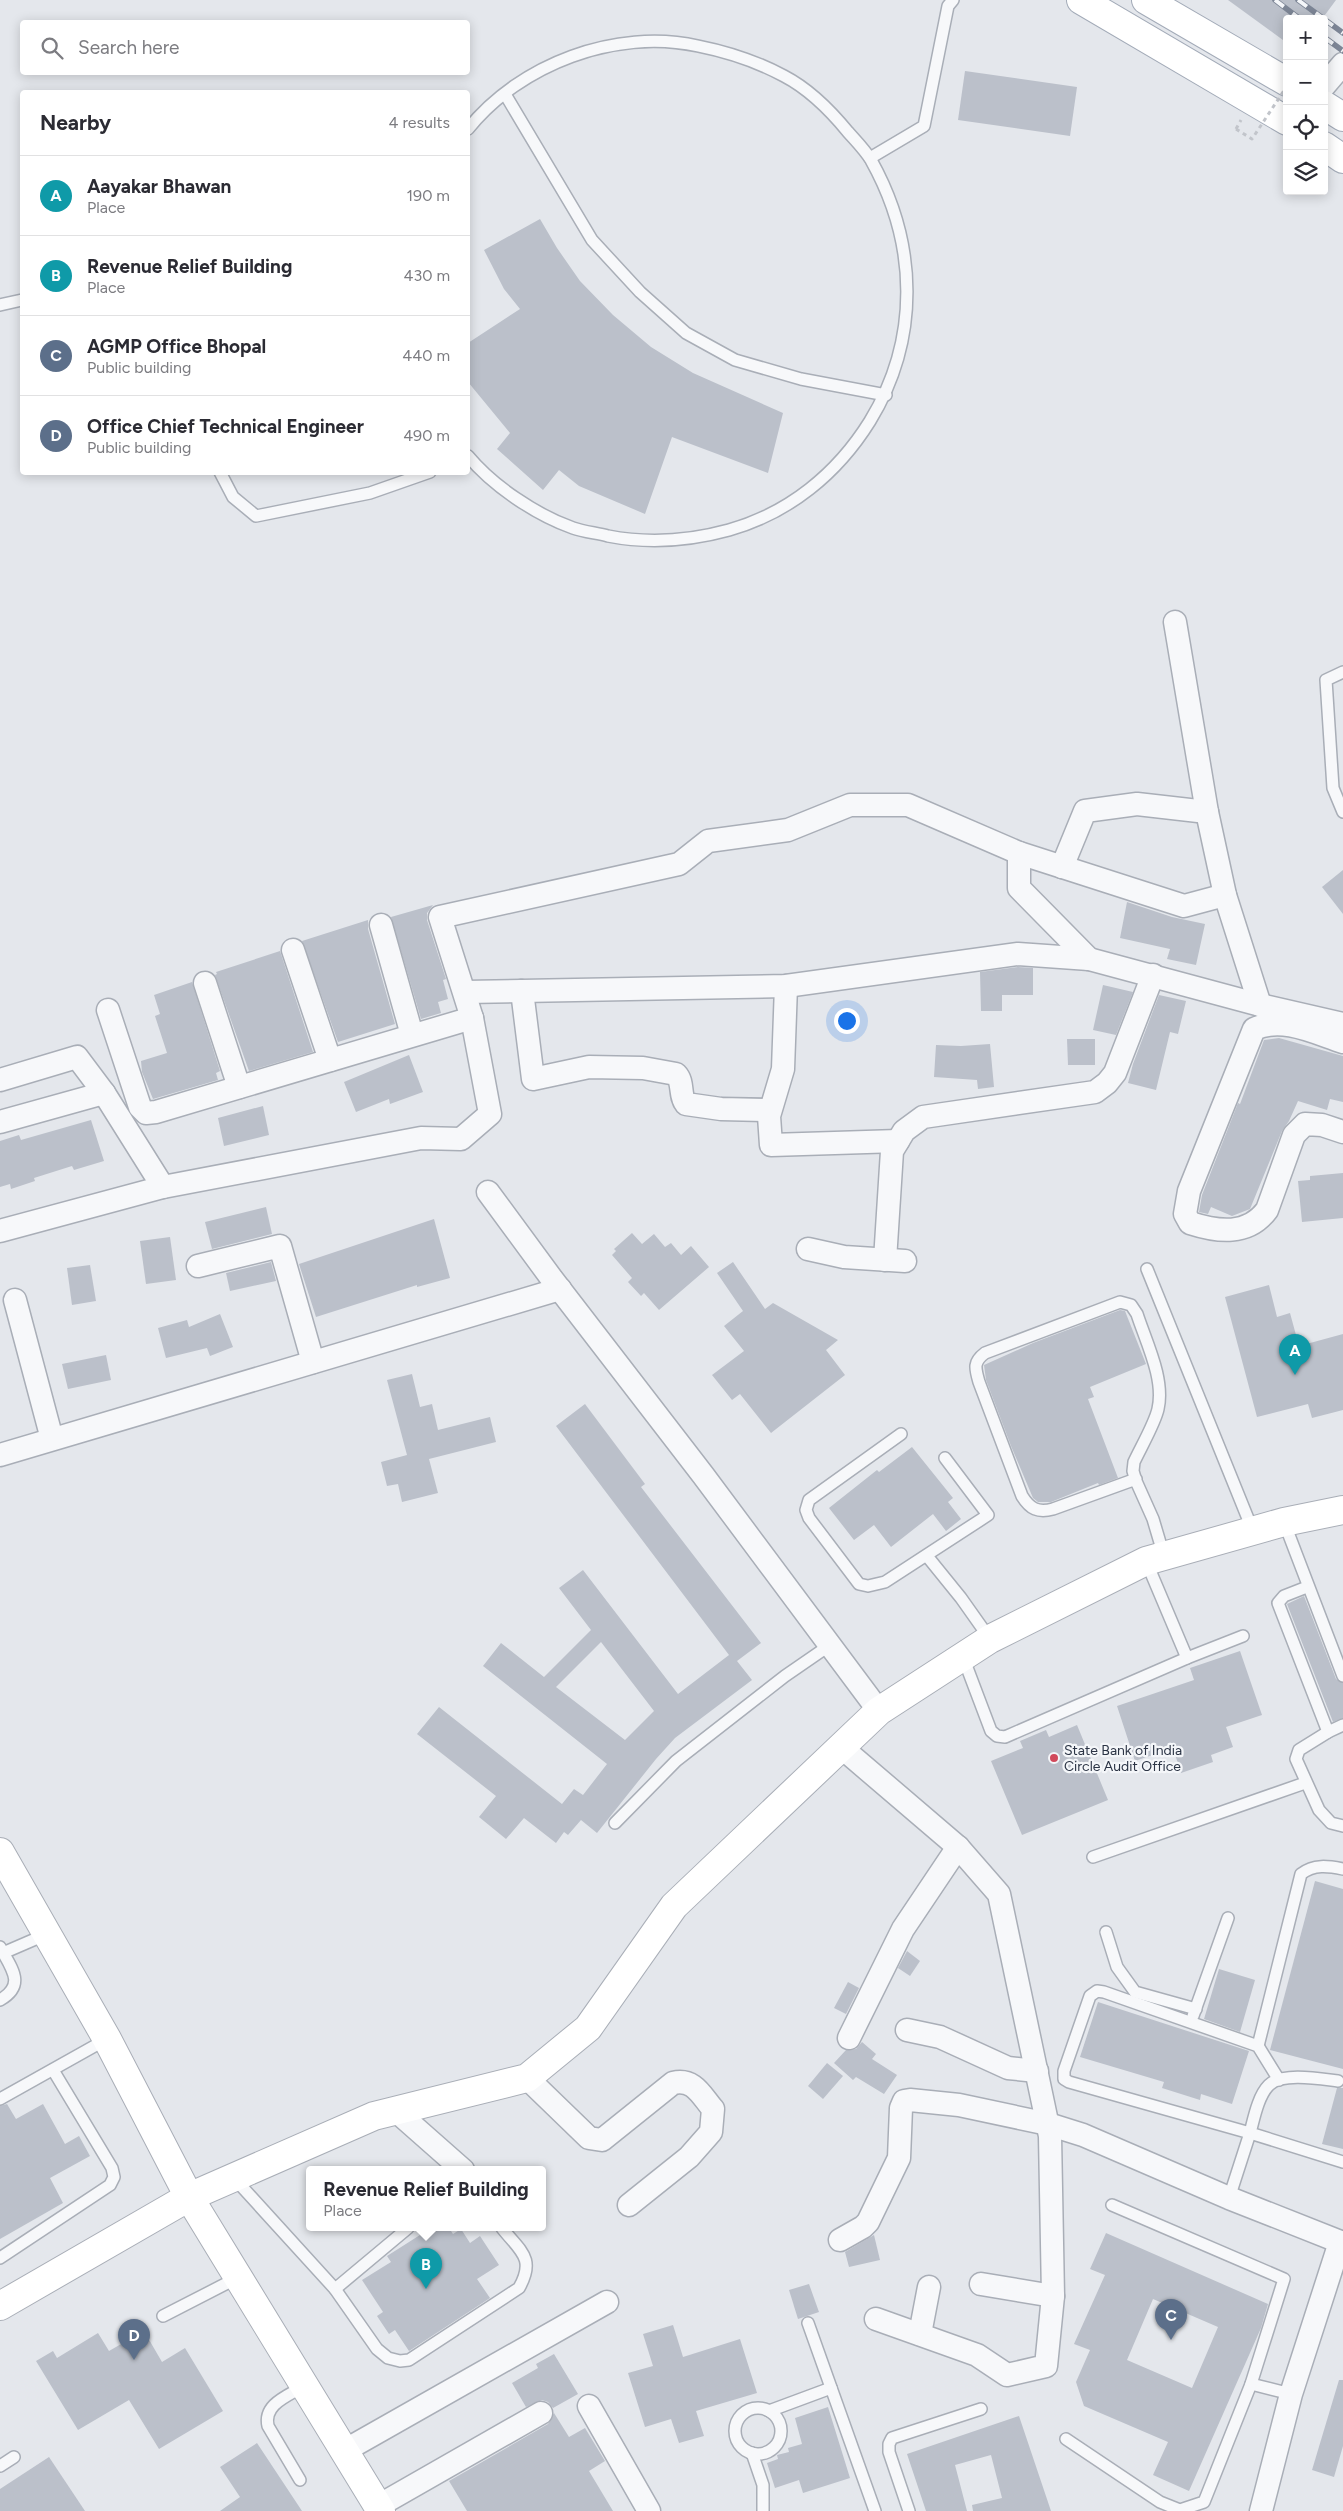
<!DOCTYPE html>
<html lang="en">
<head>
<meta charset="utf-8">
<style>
	:root { --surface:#fff; --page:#f7f7f7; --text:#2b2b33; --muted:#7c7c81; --line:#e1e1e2; --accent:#db2777 }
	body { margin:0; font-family:Figtree,sans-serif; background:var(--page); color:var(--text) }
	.controls { position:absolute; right:15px; top:15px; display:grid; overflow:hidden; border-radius:5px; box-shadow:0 2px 12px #0003 }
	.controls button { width:45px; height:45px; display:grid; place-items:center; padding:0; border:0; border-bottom:1px solid var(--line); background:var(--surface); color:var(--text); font:25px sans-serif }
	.you { position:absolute; left:846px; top:1020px; width:18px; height:18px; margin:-12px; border:4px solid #fff; border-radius:50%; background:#1a73e8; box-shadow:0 0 0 8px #1a73e833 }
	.badge { display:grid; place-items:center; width:32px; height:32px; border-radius:50%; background:var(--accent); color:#fff; font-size:16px; font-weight:700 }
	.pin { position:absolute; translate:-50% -41px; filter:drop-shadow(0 1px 2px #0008) }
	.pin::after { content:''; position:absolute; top:26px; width:18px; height:15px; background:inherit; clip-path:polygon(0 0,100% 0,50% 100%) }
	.popup { position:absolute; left:306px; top:2166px; width:240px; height:65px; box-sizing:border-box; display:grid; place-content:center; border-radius:5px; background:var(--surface); filter:drop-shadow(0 1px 4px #0005); font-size:16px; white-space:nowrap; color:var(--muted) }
	.popup b { font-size:19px; color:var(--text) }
	.popup::after { content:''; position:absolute; left:50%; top:100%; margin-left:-10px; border:10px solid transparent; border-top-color:var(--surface) }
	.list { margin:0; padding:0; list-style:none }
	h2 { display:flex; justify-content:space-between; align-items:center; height:65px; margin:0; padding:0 20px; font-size:21px }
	h2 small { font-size:16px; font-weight:400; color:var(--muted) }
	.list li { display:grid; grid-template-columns:32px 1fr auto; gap:15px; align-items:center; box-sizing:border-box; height:80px; padding:0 20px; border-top:1px solid var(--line) }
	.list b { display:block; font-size:19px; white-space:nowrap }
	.list p { margin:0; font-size:16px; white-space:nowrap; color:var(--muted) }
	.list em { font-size:16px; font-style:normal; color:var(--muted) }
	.icon { flex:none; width:28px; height:28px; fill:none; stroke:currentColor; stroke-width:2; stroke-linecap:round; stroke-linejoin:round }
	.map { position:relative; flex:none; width:1343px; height:2511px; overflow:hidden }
	.search { position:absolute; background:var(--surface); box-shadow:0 2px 12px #0003; left:20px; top:20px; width:450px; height:55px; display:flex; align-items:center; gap:12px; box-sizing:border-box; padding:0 18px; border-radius:5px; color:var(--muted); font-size:19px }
	.panel { position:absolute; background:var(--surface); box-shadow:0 2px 12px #0003; left:20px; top:90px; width:450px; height:385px; border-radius:5px }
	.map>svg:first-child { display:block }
</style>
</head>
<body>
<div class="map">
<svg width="1343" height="2511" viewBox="0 0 1343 2511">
	<rect width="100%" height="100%" fill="#e4e7ec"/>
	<g fill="#bbc0ca" fill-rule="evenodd">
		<polygon points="1228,0 1336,0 1322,19 1287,19 1287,43"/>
		<polygon points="965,71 1077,87 1070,136 958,120"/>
		<polygon points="540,219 557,248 580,281 613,315 651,347 693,373 783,413 768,473 672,437 645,514 579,486 559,470 543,490 497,449 510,433 468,382 468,343 520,309 504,289 484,250"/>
		<polygon points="1343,870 1343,914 1322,887"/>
		<polygon points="1127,902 1172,917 1205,924 1196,965 1167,959 1170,949 1120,938"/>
		<polygon points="433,905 427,913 427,920 446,979 443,980 448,999 438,1002 441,1013 421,1019 391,917"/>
		<polygon points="368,920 368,929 395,1024 338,1042 302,941"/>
		<polygon points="280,951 313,1052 249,1071 215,975 217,974 216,972"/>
		<polygon points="1018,967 1033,968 1033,995 1002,995 1002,1011 981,1011 980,972"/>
		<polygon points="192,982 220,1071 216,1073 218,1080 153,1099 142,1072 141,1061 167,1053 155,1016 160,1014 154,995"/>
		<polygon points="1103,985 1133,992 1116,1035 1093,1030"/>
		<polygon points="1159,995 1186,1001 1178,1034 1170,1032 1156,1090 1128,1083 1133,1064"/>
		<polygon points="1279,1038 1343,1056 1343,1102 1330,1099 1327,1110 1298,1101 1289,1121 1282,1131 1250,1209 1232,1216 1211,1207 1208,1214 1199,1212 1202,1195 1238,1103 1240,1104 1264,1040"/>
		<polygon points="1067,1039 1095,1039 1095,1065 1068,1065"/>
		<polygon points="990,1044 994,1087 978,1089 977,1080 934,1077 936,1045 961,1046"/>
		<polygon points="409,1055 423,1092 390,1104 389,1099 356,1112 344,1082"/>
		<polygon points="263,1106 269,1135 224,1146 218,1118"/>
		<polygon points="91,1120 104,1161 74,1170 72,1166 34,1178 35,1181 11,1189 10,1184 0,1187 0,1141 19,1135 21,1140"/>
		<polygon points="1343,1173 1343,1218 1302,1222 1298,1181 1310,1180 1310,1176"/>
		<polygon points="266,1207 272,1234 212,1249 205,1222"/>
		<polygon points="434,1219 450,1278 417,1287 417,1285 316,1317 299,1264"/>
		<polygon points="632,1233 642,1244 654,1234 665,1247 671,1243 681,1255 691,1246 709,1267 659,1310 644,1293 641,1296 628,1282 632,1278 612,1255 616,1251 614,1249"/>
		<polygon points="170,1237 176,1280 146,1284 140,1241"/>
		<polygon points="271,1262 276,1281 230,1291 226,1273"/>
		<polygon points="733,1262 765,1309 773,1303 838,1340 826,1350 845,1375 771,1433 740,1394 732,1400 712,1375 744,1351 724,1326 743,1311 717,1273"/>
		<polygon points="90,1265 96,1301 72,1305 67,1268"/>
		<polygon points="1269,1285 1277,1317 1290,1313 1299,1346 1343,1334 1343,1410 1312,1418 1308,1404 1257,1417 1225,1297"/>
		<polygon points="1120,1310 1125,1311 1146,1364 1090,1387 1094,1397 1088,1399 1118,1478 1099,1485 1098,1483 1051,1502 1038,1502 1033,1498 1011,1446 986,1380 984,1365 1033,1343"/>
		<polygon points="220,1314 233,1347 210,1356 207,1348 166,1358 158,1328 187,1320 189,1327"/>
		<polygon points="106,1355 111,1380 68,1389 62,1364"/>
		<polygon points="412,1374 420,1407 432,1404 438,1430 490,1417 496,1442 429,1459 438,1493 402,1502 398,1484 387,1486 381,1462 407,1455 387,1380"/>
		<path d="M585 1404 645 1484 641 1487 761 1643 737 1661 752 1680 675 1738 656 1759 597 1833 581 1820 568 1835 564 1832 556 1843 524 1818 506 1839 479 1817 496 1796 417 1734 439 1707 562 1804 574 1789 583 1795 607 1764 483 1666 501 1643 544 1677 591 1630 559 1588 583 1570 678 1694 729 1655 556 1426ZM601 1642 654 1711 625 1740 556 1687Z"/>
		<polygon points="912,1447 953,1498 948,1502 961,1519 946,1531 933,1514 891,1547 874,1525 854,1540 829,1508 877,1470 879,1472"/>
		<polygon points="1304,1596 1336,1679 1343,1683 1343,1718 1333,1722 1287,1604"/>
		<polygon points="1240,1651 1262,1715 1226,1727 1233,1747 1211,1755 1213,1762 1181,1773 1173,1748 1135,1761 1117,1706 1194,1680 1190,1668"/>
		<polygon points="1077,1725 1108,1800 1022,1835 991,1761 1023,1748 1020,1741 1046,1730 1049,1737"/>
		<polygon points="1315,1881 1343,1889 1343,2069 1270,2050"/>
		<polygon points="907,1951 920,1961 910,1976 898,1968"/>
		<polygon points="1219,1969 1255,1980 1240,2032 1204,2019"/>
		<polygon points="848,1982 859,1988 846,2014 834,2008"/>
		<polygon points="1098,2002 1249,2051 1232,2104 1201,2094 1200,2100 1162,2088 1164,2082 1080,2057"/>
		<polygon points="862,2042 876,2054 872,2059 897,2075 884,2094 856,2077 853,2080 834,2063 846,2050 856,2049"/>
		<polygon points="827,2063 843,2076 823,2099 808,2086"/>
		<polygon points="1337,2088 1343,2088 1343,2149 1322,2144"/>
		<polygon points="7,2104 16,2119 43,2104 65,2144 79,2136 90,2156 50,2178 63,2203 0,2239 0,2106"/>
		<polygon points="415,2228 449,2228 453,2234 461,2229 470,2243 480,2236 499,2265 477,2279 490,2298 409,2351 395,2330 389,2334 377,2316 383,2312 362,2280 391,2262 387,2256 420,2235"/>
		<path d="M1106 2233 1268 2304 1261 2328 1189 2491 1153 2475 1168 2442 1084 2406 1076 2382 1090 2350 1074 2344 1105 2275 1090 2269ZM1153 2299 1218 2327 1192 2388 1127 2360Z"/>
		<polygon points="874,2235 880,2260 849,2267 845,2252"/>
		<polygon points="809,2284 819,2312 798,2319 789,2290"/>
		<polygon points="673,2325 683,2357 740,2339 757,2393 696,2411 704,2436 679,2443 671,2419 645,2427 628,2373 653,2366 643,2334"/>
		<polygon points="144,2331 162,2362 185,2348 223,2411 159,2449 129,2400 78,2430 36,2361 53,2351 57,2358 98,2333 109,2351"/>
		<polygon points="554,2354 578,2394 553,2408 548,2402 542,2400 526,2407 512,2383 538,2368 536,2364"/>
		<polygon points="1339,2380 1343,2380 1343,2446 1334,2477 1312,2470"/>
		<polygon points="828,2407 850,2478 803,2493 799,2480 775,2488 767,2463 778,2459 777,2455 789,2452 788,2448 802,2444 795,2418"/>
		<polygon points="554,2413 569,2437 585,2428 605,2461 589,2471 613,2511 467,2511 449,2481 548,2424"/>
		<polygon points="1019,2416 1051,2511 973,2511 972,2505 1002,2498 991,2455 955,2465 967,2511 926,2511 907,2454"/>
		<polygon points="257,2443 302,2511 220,2511 240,2497 220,2467"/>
		<polygon points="49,2457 85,2511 0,2511 0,2489"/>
	</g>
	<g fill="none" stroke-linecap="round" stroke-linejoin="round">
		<g stroke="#a9aeb7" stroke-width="14">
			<g id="lane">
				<polyline points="505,94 592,240 640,292 686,333 735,360 801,379 886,395"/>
				<path d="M468 129C520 64 616 28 698 46 728 52 756 61 784 76 809 89 830 110 848 132 856 141 865 150 871 160 918 244 920 339 870 421 837 474 789 513 729 530 689 541 649 544 608 536 597 533 584 532 573 528 536 515 493 486 468 456"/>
				<polyline points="870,158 924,126 948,6 953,0"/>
				<polyline points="0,305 22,300"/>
				<polyline points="220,472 233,497 256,516 370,493 430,472"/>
				<polyline points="1343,672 1326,680 1333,788 1343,812"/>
				<polyline points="1147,1269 1253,1531"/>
				<polyline points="901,1434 809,1500 806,1510 809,1518 859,1584 868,1586 885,1582 988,1515 945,1458"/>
				<path d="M1136 1479 1053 1509C1038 1513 1030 1509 1022 1496L979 1382C975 1368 973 1362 985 1353L1120 1302 1131 1305 1137 1314C1146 1342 1165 1379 1158 1409 1155 1423 1141 1447 1134 1462L1133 1471 1136 1481 1153 1519 1164 1556"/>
				<polyline points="1284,1522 1343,1676"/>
				<polyline points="927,1556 961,1598 990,1639"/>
				<polyline points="1146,1561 1187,1658"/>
				<polyline points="1307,1587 1284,1596 1278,1603 1328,1732"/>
				<polyline points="963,1657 991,1731 997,1736 1005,1737 1187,1658 1243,1636"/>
				<polyline points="1343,1725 1328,1732 1299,1750 1296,1759 1319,1810 1331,1823 1343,1826"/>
				<polyline points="615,1823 676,1761 785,1676 830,1645"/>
				<polyline points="1093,1857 1305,1783"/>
				<polyline points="1106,1932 1117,1967 1135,1992 1196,2009"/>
				<path d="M0 1947C12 1969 26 1985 0 2000"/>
				<polyline points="3,1953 47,1934"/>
				<polyline points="1193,2016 1228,1918"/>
				<path d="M1258 2046 1301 1874C1314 1864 1328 1866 1343 1869"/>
				<path d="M1338 2081C1321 2079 1282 2072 1269 2085 1258 2096 1254 2118 1250 2133L1343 2162"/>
				<polyline points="0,2099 107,2039"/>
				<path d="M234 2178 335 2289 377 2349 388 2358 400 2361 409 2360 519 2288C536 2258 520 2251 502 2228"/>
				<polyline points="1229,2198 1250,2133 1069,2082 1064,2079 1064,2071 1090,1996 1097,1991 1104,1992 1258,2046 1279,2080"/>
				<polyline points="0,2258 110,2185 114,2177 112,2168 53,2070"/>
				<polyline points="335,2289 408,2228"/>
				<polyline points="163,2316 237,2278"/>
				<polyline points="808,2323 875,2511"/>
				<polyline points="1251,2384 1291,2394"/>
				<circle cx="758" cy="2431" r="23"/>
				<polyline points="769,2411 831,2388"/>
				<polyline points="1066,2439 1160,2502 1180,2510 1204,2502 1251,2384 1284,2279 1112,2205"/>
				<polyline points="752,2453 763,2485 763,2511"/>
				<polyline points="0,2466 14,2457"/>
				<path d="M300 2480 268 2426C263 2404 288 2396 304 2386"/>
				<polyline points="909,2511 889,2452 889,2444 892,2438 981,2409"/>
			</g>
		</g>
		<g stroke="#a9aeb7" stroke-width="25">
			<g id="street">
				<polyline points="1324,86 1343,64"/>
				<polyline points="1175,622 1207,812 1225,895 1260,1005"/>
				<polyline points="1019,853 1019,888 1089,959"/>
				<polyline points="1062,867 1085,811 1137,804 1207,812"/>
				<polyline points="381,925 412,1035"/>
				<polyline points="293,950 330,1060"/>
				<polyline points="205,983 239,1087"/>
				<polyline points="786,986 783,1069 769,1116 771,1145 898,1141"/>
				<path d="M522 991 533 1079 589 1067 643 1068 676 1074C684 1082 679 1096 686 1104L721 1109 770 1110"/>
				<polyline points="465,992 786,986 1018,954 1089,959 1260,1005 1343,1024"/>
				<polyline points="108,1010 140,1107 146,1113 156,1112 472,1018"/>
				<path d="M1343 1042C1315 1033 1283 1016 1254 1029L1189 1191 1185 1214 1190 1223C1218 1232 1248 1236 1267 1210L1294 1135 1305 1124 1322 1125 1343 1132"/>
				<polyline points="0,1080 77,1057 104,1093 163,1187"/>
				<polyline points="0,1122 104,1093"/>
				<polyline points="488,1192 552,1279 703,1475 879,1711"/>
				<polyline points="0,1231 163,1187 421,1138 461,1139 490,1114 472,1018 440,917 679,864 708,841 788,830 850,805 908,805 1019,853 1184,906 1225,895"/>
				<polyline points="808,1249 844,1257 905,1261"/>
				<polyline points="885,1260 892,1151 904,1131 923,1117 1095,1092 1107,1083 1115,1073 1153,975"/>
				<polyline points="198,1266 280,1246 313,1362"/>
				<polyline points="15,1300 52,1439"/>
				<polyline points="0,1455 560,1289"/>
				<polyline points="841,1747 958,1847 999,1894 1050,2136 1053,2296 1046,2366 1007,2375 977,2355 876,2319"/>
				<polyline points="907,2030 940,2037 1008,2068 1037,2071"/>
				<polyline points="849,2038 903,1929 958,1847"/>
				<path d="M527 2078 589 2138 602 2140 673 2083C694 2078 701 2095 713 2109L711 2132 689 2157 629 2205"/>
				<polyline points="395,2110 463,2170"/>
				<polyline points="840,2240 863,2227 868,2222 899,2158 901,2108 904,2101 910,2100 959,2105 1048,2124 1083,2135 1229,2198 1343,2243"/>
				<polyline points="981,2284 1053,2296"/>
				<polyline points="920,2334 929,2287"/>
				<polyline points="589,2406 649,2511"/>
				<polyline points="344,2451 607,2302"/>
				<polyline points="378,2506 541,2413"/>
				<polyline points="1261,2511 1291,2394 1340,2242"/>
			</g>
		</g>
		<g stroke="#a9aeb7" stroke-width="30">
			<g id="secondary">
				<polyline points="0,1852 107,2039 189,2197 381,2511"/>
				<polyline points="0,2306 189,2197 374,2116 527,2078 588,2028 674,1906 879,1711 990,1639 1146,1561 1284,1522 1343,1510"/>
			</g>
		</g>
		<g stroke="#a3abb8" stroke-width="30">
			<g id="primary">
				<polyline points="1081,0 1287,121"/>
				<polyline points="1146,0 1287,82"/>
				<polyline points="1324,105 1343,117"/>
				<polyline points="1324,146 1343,159"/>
			</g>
		</g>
		<polyline stroke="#c2c5cb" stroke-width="3" stroke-dasharray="4 4" stroke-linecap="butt" points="1236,129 1241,120"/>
		<use href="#lane" stroke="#f7f8fa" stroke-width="11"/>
		<use href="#street" stroke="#f7f8fa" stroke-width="22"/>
		<use href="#secondary" stroke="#fff" stroke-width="28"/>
		<use href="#primary" stroke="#fff" stroke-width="28"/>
		<g stroke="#7d8696" stroke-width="5.5">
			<g id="rail">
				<polyline points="1275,0 1300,19"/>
				<polyline points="1298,0 1324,19"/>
				<polyline points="1324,19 1343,33"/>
				<polyline points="1324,37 1343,51"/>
			</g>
		</g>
		<use href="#rail" stroke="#f4f6f9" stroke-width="4" stroke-dasharray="11" stroke-linecap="butt"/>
		<polyline stroke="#c2c5cb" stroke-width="3" stroke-dasharray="4 4" stroke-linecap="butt" points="1236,129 1252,139 1287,86"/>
	</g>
	<circle fill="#d1495b" stroke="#f4f6f9" stroke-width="2" cx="1054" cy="1758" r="5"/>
	<g text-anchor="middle" stroke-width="4.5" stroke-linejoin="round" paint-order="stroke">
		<g font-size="14" fill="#2b3445" stroke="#f4f6f9" text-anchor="start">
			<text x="1064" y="1755">State Bank of India<tspan x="1064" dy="16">Circle Audit Office</tspan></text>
		</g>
	</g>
</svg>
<div class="controls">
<button>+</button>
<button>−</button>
<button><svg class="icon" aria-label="locate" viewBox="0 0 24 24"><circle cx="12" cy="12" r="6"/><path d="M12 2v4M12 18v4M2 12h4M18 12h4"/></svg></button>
<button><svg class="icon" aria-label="layers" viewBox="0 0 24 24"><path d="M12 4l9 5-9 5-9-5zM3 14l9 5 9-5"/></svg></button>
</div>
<div class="you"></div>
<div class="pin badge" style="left:1295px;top:1375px;background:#0f9aa8">A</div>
<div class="pin badge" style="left:426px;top:2289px;background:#0f9aa8">B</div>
<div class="popup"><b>Revenue Relief Building</b>Place</div>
<div class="pin badge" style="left:1171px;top:2340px;background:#5c6f8a">C</div>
<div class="pin badge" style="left:134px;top:2360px;background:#5c6f8a">D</div>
<div class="search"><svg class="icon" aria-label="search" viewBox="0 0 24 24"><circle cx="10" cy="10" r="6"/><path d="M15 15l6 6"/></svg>Search here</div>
<section class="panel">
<h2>Nearby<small>4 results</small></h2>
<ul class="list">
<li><span class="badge" style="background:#0f9aa8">A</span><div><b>Aayakar Bhawan</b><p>Place</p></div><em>190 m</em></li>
<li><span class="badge" style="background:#0f9aa8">B</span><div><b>Revenue Relief Building</b><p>Place</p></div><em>430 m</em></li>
<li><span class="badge" style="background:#5c6f8a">C</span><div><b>AGMP Office Bhopal</b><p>Public building</p></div><em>440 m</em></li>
<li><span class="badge" style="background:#5c6f8a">D</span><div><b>Office Chief Technical Engineer</b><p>Public building</p></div><em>490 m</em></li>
</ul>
</section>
</div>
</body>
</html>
